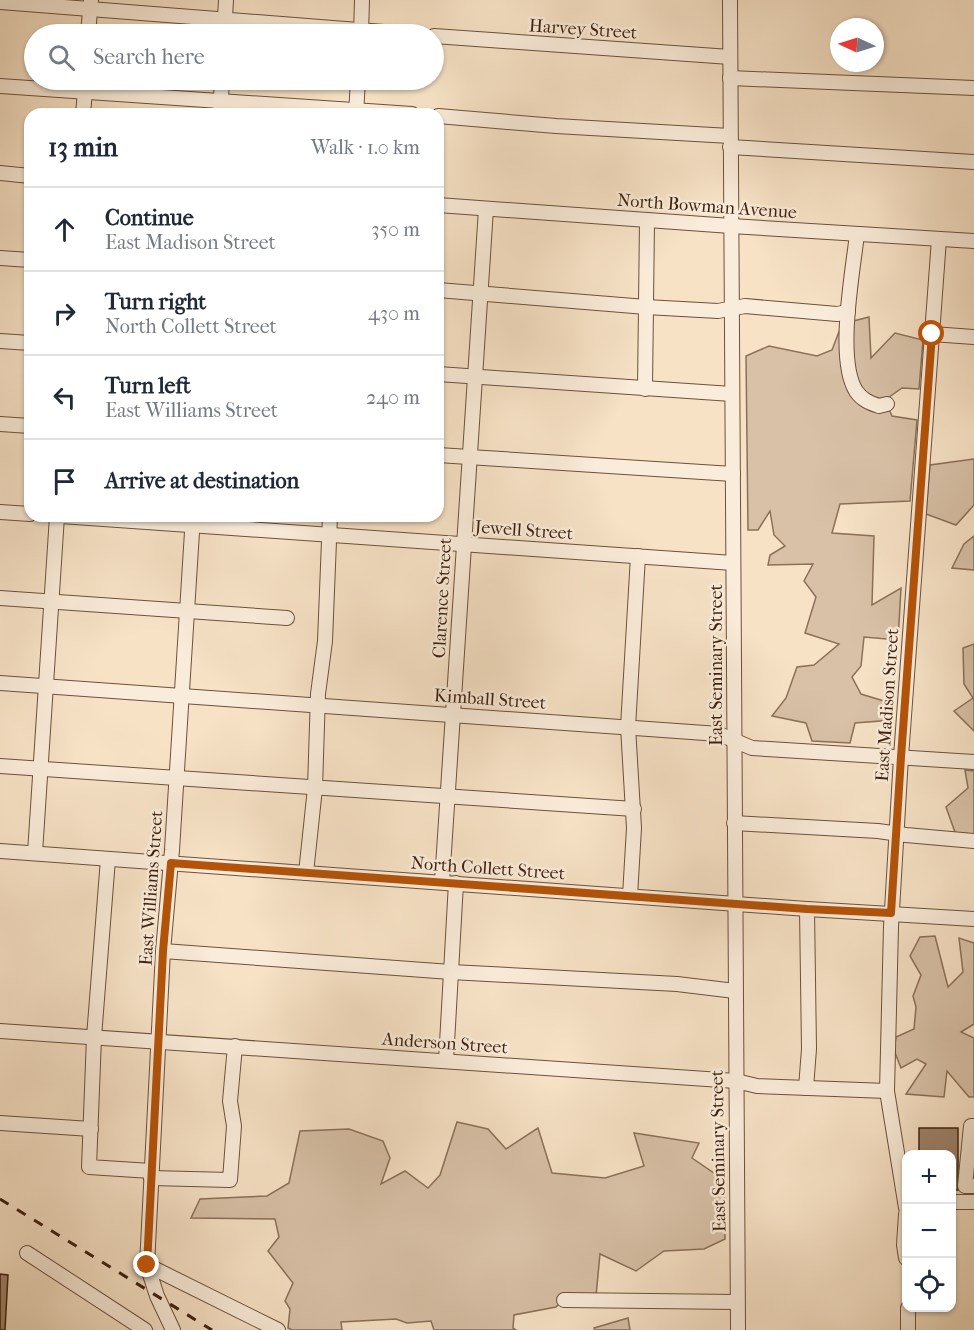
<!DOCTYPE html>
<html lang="en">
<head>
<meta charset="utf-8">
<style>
	:root { --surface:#fff; --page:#f2f2f3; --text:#1f2937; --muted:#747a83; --line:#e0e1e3 }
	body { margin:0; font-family:"IM FELL French Canon",serif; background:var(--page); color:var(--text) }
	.controls { position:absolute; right:18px; bottom:18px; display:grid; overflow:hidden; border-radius:12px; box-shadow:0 2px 4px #0004 }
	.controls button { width:54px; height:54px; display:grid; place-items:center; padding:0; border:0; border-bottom:2px solid var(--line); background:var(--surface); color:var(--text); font:30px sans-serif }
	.compass { position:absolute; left:830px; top:18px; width:54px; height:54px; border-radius:50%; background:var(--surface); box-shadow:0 2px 4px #0004; rotate:274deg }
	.stop { position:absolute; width:18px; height:18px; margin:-14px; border:4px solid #b45309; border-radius:50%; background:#fff }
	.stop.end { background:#b45309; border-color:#fff; box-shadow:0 2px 6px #0008 }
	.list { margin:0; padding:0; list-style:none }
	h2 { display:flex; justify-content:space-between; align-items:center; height:78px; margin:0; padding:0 24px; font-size:26px }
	h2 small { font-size:20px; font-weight:400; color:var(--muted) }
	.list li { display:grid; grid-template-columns:39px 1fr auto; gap:18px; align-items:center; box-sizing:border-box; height:84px; padding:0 24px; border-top:2px solid var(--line) }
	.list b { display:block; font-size:22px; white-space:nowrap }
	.list p { margin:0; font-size:20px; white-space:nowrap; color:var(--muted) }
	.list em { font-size:20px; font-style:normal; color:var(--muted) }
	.icon { flex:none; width:33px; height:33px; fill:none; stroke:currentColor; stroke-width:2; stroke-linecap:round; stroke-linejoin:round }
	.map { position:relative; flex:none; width:974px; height:1330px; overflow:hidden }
	.search { position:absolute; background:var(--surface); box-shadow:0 2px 4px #0004; left:24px; top:24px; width:420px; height:66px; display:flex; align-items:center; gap:15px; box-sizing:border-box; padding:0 21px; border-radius:33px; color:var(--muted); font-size:22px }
	.panel { position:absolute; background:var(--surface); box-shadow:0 2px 4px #0004; left:24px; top:108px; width:420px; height:414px; border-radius:18px }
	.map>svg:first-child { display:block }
</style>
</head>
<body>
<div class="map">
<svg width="974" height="1330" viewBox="0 0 974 1330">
	<rect width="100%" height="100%" fill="#f7e2c6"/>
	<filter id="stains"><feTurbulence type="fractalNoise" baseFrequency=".00333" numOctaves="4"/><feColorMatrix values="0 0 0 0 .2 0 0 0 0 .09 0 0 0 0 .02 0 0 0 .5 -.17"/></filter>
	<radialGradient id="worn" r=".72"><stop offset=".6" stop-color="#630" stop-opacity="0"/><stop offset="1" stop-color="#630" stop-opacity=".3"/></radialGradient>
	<g fill="#d8c1a7" stroke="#8b705a" stroke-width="1.5">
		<polygon points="869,317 871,358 895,333 923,340 919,389 902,388 885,400 892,416 917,420 910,501 840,504 832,533 874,536 872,605 901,588 898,640 864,637 861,666 852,677 861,694 894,704 893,720 855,723 850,743 812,741 806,723 772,716 786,698 797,667 814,665 839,644 805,633 816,597 804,581 813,564 768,565 770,555 785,546 774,535 770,511 758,530 748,530 746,356 769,346 817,356 832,350 842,324"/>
		<polygon points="974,459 974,505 956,525 926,514 930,465"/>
		<polygon points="974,536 974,570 952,568 964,544"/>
		<polygon points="974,644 974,731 954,711 973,698 964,684 963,648"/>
		<polygon points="965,770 974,771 974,838 956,835 946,807 968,788"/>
		<polygon points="935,936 948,987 963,972 959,938 974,943 974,1024 961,1032 974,1038 974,1097 969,1097 947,1071 944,1097 906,1094 926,1064 917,1059 901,1068 894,1050 896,1037 914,1029 916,1007 913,996 921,975 910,956 920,937"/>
		<polygon points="457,1122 488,1129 506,1149 538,1128 552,1173 605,1178 644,1166 634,1133 699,1143 692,1158 724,1180 725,1239 704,1249 664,1251 636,1271 600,1254 596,1296 567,1296 556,1307 514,1315 513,1328 516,1330 434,1330 431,1321 407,1323 396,1319 341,1322 342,1330 292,1330 288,1328 290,1309 285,1301 293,1283 268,1251 279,1237 275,1219 191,1218 200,1199 267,1196 289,1183 300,1131 349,1129 383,1141 390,1158 381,1184 405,1171 428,1188 440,1175"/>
		<polygon points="628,1318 630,1330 595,1330 594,1328"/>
	</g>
	<g fill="#9e846e" stroke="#3e1f0e" stroke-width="1.5">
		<polygon points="919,1128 958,1128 958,1190 952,1190 952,1154 919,1154"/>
		<polygon points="0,1274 8,1275 5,1330 0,1330"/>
	</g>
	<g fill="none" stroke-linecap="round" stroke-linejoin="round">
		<g stroke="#6c503c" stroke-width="16">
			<g id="minor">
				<polyline points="730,0 738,1330"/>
				<polyline points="0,2 409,34"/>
				<polyline points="88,34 91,0"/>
				<polyline points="224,34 226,0"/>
				<polyline points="361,34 362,0"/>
				<polyline points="434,36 730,57"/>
				<polyline points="730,78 974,88"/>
				<polyline points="0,86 412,114"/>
				<polyline points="83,114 86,80"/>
				<polyline points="220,114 222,80"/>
				<polyline points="356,114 358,80"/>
				<polyline points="438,116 556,126 730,136"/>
				<polyline points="730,147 974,162"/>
				<polyline points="0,173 30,176"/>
				<polyline points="438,205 731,226 974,241"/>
				<path d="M857 234C853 271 836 359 856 391 862 400 870 403 879 406L887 404"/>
				<polyline points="0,258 30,260"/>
				<polyline points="438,290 646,307 718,311 745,306 837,314 848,312"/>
				<polyline points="932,334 974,337"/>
				<polyline points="0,341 30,343"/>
				<polyline points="438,374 732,394"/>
				<polyline points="645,389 647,220"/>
				<polyline points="0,424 30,426"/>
				<polyline points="438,455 733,474"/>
				<polyline points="0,512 30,514"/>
				<polyline points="61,516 733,563"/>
				<polyline points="0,598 287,618"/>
				<polyline points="0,683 719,734 752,748 974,762"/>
				<polyline points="0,766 634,809"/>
				<polyline points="734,823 878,831 906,835 974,841"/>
				<polyline points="0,851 807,909 974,919"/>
				<polyline points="35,853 57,516"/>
				<polyline points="108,859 94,1037 89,1167 151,1171"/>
				<polyline points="306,873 315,788 318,694 325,641 330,516"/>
				<polyline points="442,882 486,209"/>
				<polyline points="630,896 634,828 628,727 638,556"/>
				<polyline points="163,951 451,972 677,984 735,991"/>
				<polyline points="0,1031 736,1081 757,1086 887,1091"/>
				<polyline points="446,1061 456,883"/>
				<polyline points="806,1088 809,1049 807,909"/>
				<polyline points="0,1123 91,1129"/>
				<polyline points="974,1126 971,1126 965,1186 974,1186"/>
				<polyline points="151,1178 230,1180 234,1126 230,1101 235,1046"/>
				<polyline points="952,1202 974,1202"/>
				<polyline points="906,1208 887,1091 891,927 901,757 939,239"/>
				<polyline points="906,1214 904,1245 906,1258"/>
				<polyline points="27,1253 145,1330"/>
				<polyline points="147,1265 278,1330"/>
				<polyline points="564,1300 737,1302"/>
				<polyline points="173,1330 157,1296 147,1265 163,951 172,850 193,516"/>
				<polyline points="908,1330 908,1308"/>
			</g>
		</g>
		<use href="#minor" stroke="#faecda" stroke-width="14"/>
		<polyline stroke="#3e1f0e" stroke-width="3" stroke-dasharray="10 10" stroke-linecap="butt" points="0,1199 212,1330"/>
	</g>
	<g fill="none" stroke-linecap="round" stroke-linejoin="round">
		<polyline stroke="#b45309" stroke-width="8" points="147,1265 163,951 171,863 807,909 891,913 901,757 932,334"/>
	</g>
	<g text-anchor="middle" stroke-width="5" stroke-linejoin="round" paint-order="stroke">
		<g font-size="18" fill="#3e1f0e" stroke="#faecda">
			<text transform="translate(583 29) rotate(4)" y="6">Harvey Street</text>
			<text transform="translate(707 206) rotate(4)" y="6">North Bowman Avenue</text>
			<text transform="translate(524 530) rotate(4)" y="6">Jewell Street</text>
			<text transform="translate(442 598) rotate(-87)" y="6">Clarence Street</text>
			<text transform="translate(716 665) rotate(-90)" y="6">East Seminary Street</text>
			<text transform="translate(490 699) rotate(4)" y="6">Kimball Street</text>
			<text transform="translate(887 705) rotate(-86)" y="6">East Madison Street</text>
			<text transform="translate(488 868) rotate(4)" y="6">North Collett Street</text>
			<text transform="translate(151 888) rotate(-86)" y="6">East Williams Street</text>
			<text transform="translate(445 1043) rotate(4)" y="6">Anderson Street</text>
			<text transform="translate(718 1151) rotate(-91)" y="6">East Seminary Street</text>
		</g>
	</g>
	<rect width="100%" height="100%" filter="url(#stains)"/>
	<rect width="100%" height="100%" fill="url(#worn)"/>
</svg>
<div class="controls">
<button>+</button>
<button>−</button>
<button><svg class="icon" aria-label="locate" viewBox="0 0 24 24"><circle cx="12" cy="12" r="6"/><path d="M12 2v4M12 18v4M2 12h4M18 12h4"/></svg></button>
</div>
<svg class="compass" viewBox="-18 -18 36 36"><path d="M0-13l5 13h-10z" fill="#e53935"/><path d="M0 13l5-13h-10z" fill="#747a83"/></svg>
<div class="stop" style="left:932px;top:334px"></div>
<div class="stop end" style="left:147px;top:1265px"></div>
<div class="search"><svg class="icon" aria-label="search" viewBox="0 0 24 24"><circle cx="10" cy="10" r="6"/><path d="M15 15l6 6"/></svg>Search here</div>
<section class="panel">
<h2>13 min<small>Walk · 1.0 km</small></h2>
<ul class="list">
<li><svg class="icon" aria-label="ahead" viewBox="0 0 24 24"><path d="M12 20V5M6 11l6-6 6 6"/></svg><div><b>Continue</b><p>East Madison Street</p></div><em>350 m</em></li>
<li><svg class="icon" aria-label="right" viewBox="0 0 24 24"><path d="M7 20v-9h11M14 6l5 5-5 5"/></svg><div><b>Turn right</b><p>North Collett Street</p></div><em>430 m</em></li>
<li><svg class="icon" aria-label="left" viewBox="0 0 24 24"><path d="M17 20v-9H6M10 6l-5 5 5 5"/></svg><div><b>Turn left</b><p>East Williams Street</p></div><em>240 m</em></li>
<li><svg class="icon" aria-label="arrive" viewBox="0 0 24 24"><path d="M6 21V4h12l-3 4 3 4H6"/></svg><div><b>Arrive at destination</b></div></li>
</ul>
</section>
</div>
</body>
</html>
